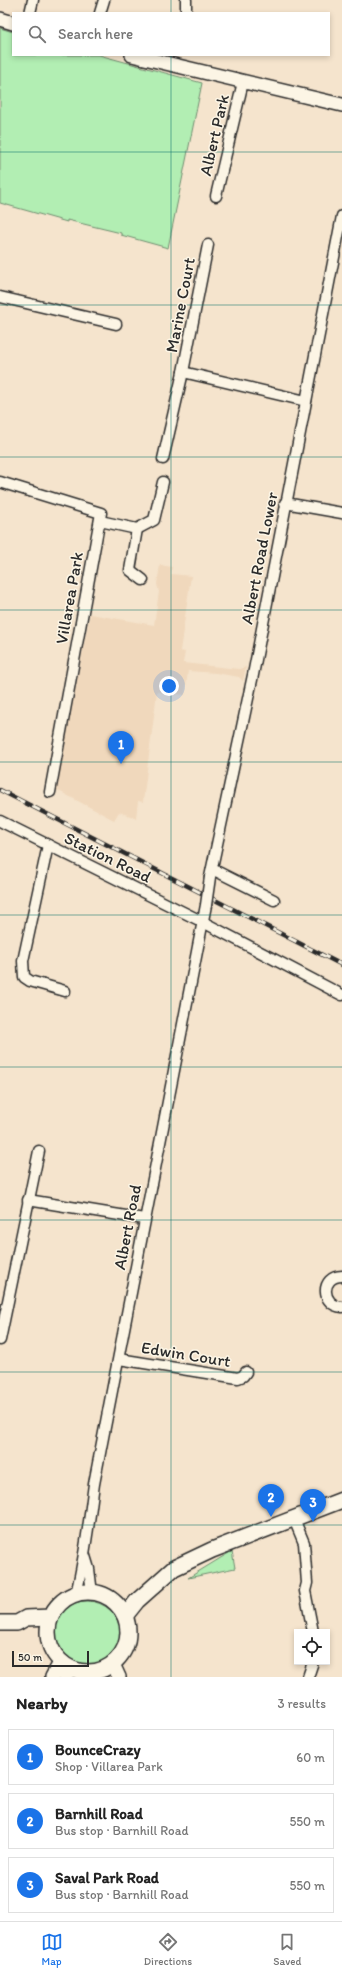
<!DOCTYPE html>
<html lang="en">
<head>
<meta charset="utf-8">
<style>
	:root { --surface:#fff; --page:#f6f6f6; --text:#222; --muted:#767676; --line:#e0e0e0; --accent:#1a73e8 }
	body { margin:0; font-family:Itim,sans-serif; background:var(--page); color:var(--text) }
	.controls { position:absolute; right:12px; bottom:12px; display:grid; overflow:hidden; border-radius:0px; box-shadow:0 2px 6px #0003 }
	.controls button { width:36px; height:36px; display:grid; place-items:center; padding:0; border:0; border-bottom:1px solid var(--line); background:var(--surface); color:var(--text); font:20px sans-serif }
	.scale { position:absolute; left:12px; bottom:10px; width:77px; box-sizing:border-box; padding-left:4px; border:2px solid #2b2b2b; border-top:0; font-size:11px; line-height:14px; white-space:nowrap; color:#2b2b2b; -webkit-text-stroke:3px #fcf5e5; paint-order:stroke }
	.you { position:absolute; left:169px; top:686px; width:14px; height:14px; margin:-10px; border:3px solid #fff; border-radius:50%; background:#1a73e8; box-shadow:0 0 0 6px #1a73e833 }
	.badge { display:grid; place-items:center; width:26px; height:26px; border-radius:50%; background:var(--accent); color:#fff; font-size:13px; font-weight:700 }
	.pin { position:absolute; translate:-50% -33px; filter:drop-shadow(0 1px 2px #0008) }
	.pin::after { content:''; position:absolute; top:21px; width:14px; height:12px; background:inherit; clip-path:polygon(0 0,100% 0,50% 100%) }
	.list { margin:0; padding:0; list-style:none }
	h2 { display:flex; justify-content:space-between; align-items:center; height:52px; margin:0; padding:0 16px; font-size:17px }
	h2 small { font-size:13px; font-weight:400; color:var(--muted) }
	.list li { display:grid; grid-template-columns:26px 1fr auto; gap:12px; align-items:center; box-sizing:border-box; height:56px; margin:0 8px 8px; padding:0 8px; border:1px solid var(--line); border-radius:0px }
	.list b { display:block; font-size:15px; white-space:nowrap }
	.list p { margin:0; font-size:13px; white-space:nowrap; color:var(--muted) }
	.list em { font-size:13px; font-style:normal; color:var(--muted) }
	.icon { flex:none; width:22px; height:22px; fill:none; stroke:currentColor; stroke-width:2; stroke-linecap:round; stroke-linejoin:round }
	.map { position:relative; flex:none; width:342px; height:1677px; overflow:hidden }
	.search { position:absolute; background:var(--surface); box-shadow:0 2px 6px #0003; left:12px; right:12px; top:12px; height:44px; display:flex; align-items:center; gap:10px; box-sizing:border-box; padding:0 14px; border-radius:0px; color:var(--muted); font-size:15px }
	.sheet { height:244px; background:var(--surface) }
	nav { display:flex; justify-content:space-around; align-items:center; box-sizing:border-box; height:56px; border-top:1px solid var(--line); background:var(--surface); font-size:11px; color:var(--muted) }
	nav a { display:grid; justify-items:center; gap:2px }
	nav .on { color:var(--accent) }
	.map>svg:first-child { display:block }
</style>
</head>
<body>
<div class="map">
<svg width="342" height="1677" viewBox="0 0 342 1677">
	<rect width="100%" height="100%" fill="#f5e4cd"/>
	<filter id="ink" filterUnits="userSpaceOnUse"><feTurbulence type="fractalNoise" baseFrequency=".025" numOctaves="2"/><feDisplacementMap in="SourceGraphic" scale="8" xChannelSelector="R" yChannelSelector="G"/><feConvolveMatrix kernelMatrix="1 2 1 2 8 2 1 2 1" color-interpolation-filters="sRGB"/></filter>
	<g filter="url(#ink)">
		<polygon fill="#f0d8bc" points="160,565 172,567 171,574 191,576 180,651 185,652 183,663 239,669 246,667 243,681 239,677 216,673 188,671 185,695 157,692 143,802 138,801 136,818 119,812 114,820 55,789 90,614 154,625 159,592 157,584"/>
		<g fill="#b2eeb3" stroke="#6e8c6f">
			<polygon points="0,28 13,32 13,55 99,55 202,83 168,248 121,235 121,233 67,220 67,222 0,203"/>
			<polygon points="232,1551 235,1568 188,1578"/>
			<circle cx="87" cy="1635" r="34"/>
		</g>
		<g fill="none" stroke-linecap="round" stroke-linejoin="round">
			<g stroke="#2b2b2b" stroke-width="13">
				<g id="minor">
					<polyline points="30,13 33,0"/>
					<polyline points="100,13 104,0"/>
					<polyline points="186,13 186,0"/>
					<polyline points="216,196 243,82"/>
					<polyline points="0,297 116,324"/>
					<polyline points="183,372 306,401"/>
					<polyline points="163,459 183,372 208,245"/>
					<polyline points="0,482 101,513 50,792"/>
					<polyline points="285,503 342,513"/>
					<polyline points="100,521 137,529 154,520 163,482"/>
					<polyline points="137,529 130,570 143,580"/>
					<polyline points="0,821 203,922 342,995"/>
					<polyline points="48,845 23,961 24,977 30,981 65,991"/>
					<polyline points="212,869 274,900"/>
					<polyline points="210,877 253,675 342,216"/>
					<polyline points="28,1200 144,1219"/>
					<path d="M342 1276C320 1276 321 1306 342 1307"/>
					<polyline points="0,1340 39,1151"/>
					<polyline points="119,1359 238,1378 243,1376 246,1372"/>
					<polyline points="294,1519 304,1543 307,1583 305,1591 313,1632"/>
					<polyline points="85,1556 89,1569 92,1593"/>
					<path d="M76 1594C85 1558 89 1521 94 1484L206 905"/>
					<polyline points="308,1677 313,1662"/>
				</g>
			</g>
			<g stroke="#2b2b2b" stroke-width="16">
				<g id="tertiary">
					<polyline points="0,19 13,23"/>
					<polyline points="132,55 342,105"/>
					<polyline points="113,1664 119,1677"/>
					<polyline points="52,1677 61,1661"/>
					<polyline points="64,1677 72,1669"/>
				</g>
			</g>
			<g stroke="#2b2b2b" stroke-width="18">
				<g id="secondary">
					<circle cx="88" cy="1632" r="40"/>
					<polyline points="125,1616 137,1601 174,1568 212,1550 342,1500"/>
					<polyline points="0,1623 17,1623 26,1618 51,1617"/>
				</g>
			</g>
			<use href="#minor" stroke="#fcf5e5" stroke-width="10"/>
			<use href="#tertiary" stroke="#fcf5e5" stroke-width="13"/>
			<use href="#secondary" stroke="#fcf5e5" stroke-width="15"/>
			<g stroke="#2b2b2b" stroke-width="4.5">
				<polyline id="rail" points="0,790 342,965"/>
			</g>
			<use href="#rail" stroke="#fcf5e5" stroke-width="3" stroke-dasharray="9" stroke-linecap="butt"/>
			<g stroke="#2b2b2b" stroke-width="13" stroke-linecap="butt">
				<polyline id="minor-bridge" points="206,905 210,877"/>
			</g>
			<use href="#minor-bridge" stroke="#fcf5e5" stroke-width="10"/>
		</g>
	</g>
	<path fill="none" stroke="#0f766e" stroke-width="1" stroke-opacity="0.55" d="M171 0V13M171 55V1677M0 152H342M0 305H342M0 457H342M0 610H342M0 762H342M0 915H342M0 1067H342M0 1220H342M0 1372H342M0 1525H342"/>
	<g text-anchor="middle" stroke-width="3" stroke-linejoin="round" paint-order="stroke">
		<g font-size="17" fill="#2b2b2b" stroke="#fcf5e5">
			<text transform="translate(214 135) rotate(-77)" y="6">Albert Park</text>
			<text transform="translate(180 305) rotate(-79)" y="6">Marine Court</text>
			<text transform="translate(259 558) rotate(-79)" y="6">Albert Road Lower</text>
			<text transform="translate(69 598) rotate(-80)" y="6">Villarea Park</text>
			<text transform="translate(108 857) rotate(26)" y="6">Station Road</text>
			<text transform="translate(127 1227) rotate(-79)" y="6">Albert Road</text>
			<text transform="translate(186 1354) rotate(9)" y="6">Edwin Court</text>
		</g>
	</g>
</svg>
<div class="controls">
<button><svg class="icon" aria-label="locate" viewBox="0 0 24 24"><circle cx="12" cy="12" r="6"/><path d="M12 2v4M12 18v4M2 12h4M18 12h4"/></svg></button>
</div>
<div class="scale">50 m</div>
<div class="you"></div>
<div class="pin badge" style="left:121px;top:764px">1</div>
<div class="pin badge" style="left:271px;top:1517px">2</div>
<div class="pin badge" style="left:313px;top:1522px">3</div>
<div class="search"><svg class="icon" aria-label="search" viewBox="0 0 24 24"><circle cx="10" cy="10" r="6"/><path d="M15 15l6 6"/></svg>Search here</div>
</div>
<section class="sheet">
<h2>Nearby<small>3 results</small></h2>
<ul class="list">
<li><span class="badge">1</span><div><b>BounceCrazy</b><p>Shop · Villarea Park</p></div><em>60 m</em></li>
<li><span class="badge">2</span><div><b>Barnhill Road</b><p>Bus stop · Barnhill Road</p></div><em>550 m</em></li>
<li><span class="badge">3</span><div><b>Saval Park Road</b><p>Bus stop · Barnhill Road</p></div><em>550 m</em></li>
</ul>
</section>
<nav>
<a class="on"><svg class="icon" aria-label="map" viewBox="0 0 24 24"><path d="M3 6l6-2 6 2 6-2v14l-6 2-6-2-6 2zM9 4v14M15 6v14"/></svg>Map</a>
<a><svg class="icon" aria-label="directions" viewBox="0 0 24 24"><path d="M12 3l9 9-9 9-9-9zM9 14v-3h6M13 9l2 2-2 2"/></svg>Directions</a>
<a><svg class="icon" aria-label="saved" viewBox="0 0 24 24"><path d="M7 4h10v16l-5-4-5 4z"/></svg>Saved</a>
</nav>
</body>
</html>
